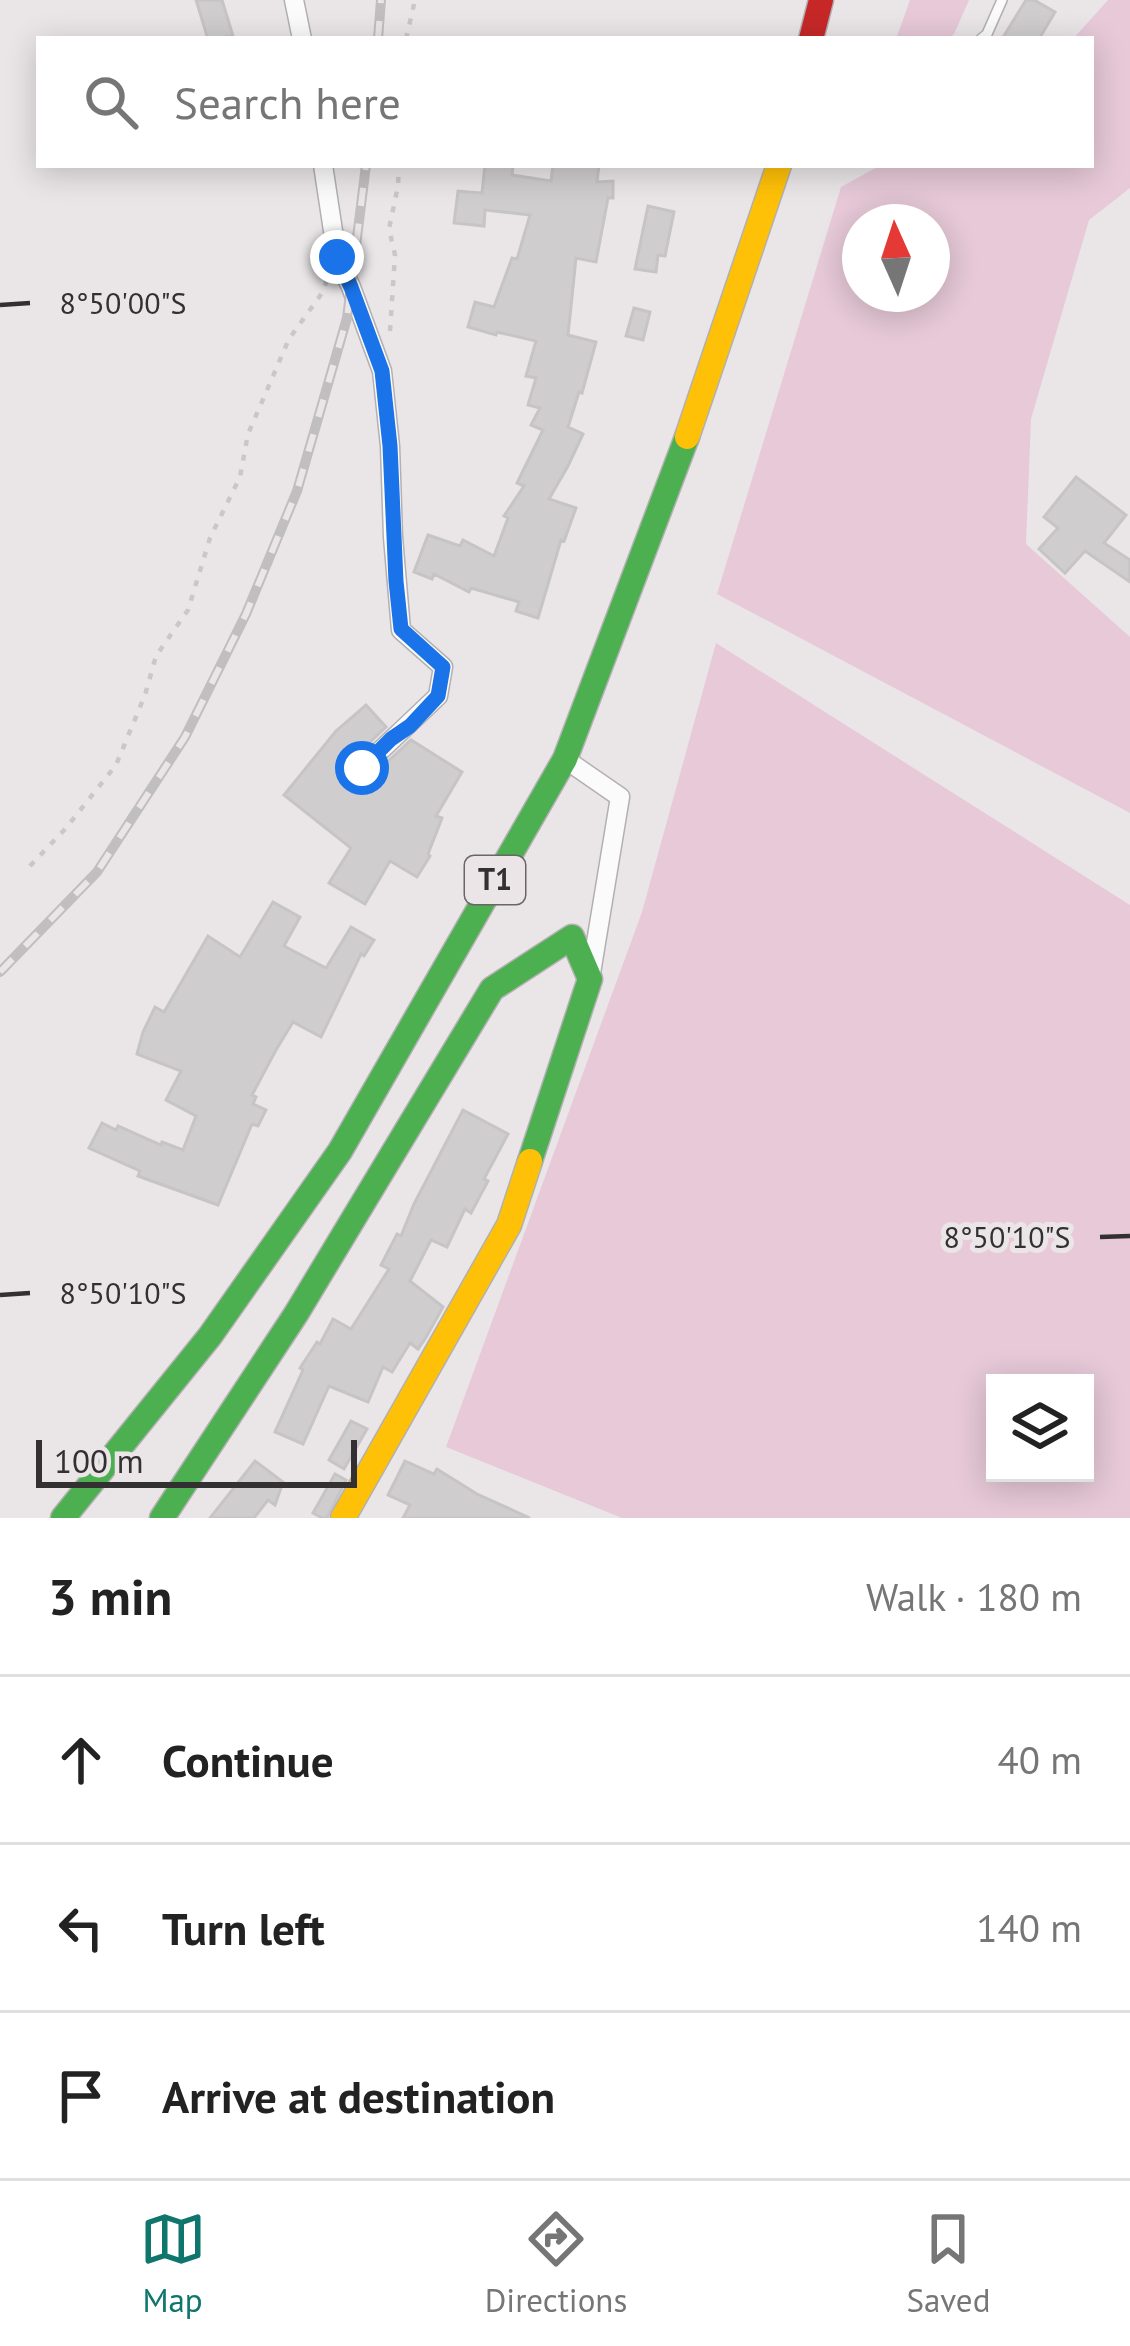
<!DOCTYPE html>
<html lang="en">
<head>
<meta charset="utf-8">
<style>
	:root { --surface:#fff; --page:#f2f2f2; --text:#222; --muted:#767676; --line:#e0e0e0; --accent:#0f766e }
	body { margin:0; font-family:"PT Sans",sans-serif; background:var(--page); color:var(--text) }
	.controls { position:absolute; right:36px; bottom:36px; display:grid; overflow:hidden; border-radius:0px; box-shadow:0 6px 30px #0003 }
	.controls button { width:108px; height:108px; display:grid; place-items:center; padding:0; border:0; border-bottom:3px solid var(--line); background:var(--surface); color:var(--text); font:60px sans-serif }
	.compass { position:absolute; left:842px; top:204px; width:108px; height:108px; border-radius:50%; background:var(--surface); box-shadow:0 6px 30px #0003; rotate:357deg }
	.scale { position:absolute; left:36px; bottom:30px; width:321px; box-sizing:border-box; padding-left:12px; border:6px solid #323030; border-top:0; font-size:33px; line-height:42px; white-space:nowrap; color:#323030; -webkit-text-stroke:9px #ebe5e8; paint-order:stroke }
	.stop { position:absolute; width:36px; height:36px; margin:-27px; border:9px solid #1a73e8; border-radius:50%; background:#fff }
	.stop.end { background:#1a73e8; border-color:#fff; box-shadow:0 3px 12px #0008 }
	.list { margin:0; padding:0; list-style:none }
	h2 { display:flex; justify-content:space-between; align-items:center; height:156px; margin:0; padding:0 48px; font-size:51px }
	h2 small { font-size:39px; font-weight:400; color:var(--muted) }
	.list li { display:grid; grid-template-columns:78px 1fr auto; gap:36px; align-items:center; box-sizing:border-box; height:168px; padding:0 48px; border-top:3px solid var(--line) }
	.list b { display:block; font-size:45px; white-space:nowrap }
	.list em { font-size:39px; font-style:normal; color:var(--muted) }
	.icon { flex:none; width:66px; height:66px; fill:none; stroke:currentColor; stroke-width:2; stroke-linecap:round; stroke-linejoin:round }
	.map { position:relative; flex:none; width:1130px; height:1518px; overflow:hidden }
	.search { position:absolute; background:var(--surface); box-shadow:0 6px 30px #0003; left:36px; right:36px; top:36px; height:132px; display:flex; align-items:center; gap:30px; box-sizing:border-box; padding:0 42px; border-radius:0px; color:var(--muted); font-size:45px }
	.sheet { height:660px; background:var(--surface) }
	nav { display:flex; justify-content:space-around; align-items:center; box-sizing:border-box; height:168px; border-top:3px solid var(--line); background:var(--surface); font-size:33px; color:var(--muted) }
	nav a { display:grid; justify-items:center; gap:6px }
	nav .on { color:var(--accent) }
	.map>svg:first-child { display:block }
</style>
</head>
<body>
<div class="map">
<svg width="1130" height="1518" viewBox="0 0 1130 1518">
	<rect width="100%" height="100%" fill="#eae6e8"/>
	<g fill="#e7c9d8" fill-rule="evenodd">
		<polygon points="910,0 969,0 954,34 949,39 896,39"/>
		<path d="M1108 0H1130V188L1089 220 1031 419 1026 544 1130 637V813L717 594 841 187 881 165H1091V39H1073ZM932 222V294H860V222Z"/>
		<path d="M716 643 1130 905V1518H622L446 1447 642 912ZM1085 1383V1473H995V1383Z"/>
	</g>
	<g fill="#d0cdcf" stroke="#c7c4c6" stroke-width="3">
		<polygon points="196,0 222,0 233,36 208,39"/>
		<polygon points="1026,0 1034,0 1055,12 1039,39 1002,39"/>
		<polygon points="485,165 513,165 512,175 551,181 553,165 599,165 597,182 613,181 613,198 608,198 596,262 576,258 568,335 596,342 582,393 579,392 568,427 583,434 568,466 549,499 576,508 564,541 561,540 538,618 516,611 519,602 471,588 469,592 434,574 432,579 414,572 428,535 460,546 463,540 494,556 508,518 504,516 524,486 517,483 543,430 531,425 540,408 528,405 536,378 526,376 536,341 497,332 496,335 468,327 475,302 494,307 512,258 517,259 530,215 485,210 484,226 454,223 458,191 482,193"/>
		<polygon points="648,206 674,212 665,256 658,255 656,272 635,269"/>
		<polygon points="634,308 650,312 643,340 626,336"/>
		<polygon points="1076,477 1126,515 1104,543 1130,560 1130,582 1085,551 1065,573 1039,549 1058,528 1044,517"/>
		<polygon points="366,705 386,727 352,759 349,770 353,778 359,781 370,778 411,740 462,772 436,816 442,818 428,854 430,856 417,877 390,861 365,904 329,883 351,848 284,795 336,731"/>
		<polygon points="273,902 300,917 284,946 326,968 351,927 374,940 364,956 361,954 321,1037 293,1022 276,1050 252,1095 256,1097 253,1104 266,1110 258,1126 252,1124 218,1205 138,1176 140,1171 89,1148 102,1123 116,1130 118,1126 161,1145 162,1142 183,1150 196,1116 166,1100 181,1071 137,1054 143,1032 155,1007 164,1012 208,936 240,957"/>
		<polygon points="463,1110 508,1134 484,1179 488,1181 471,1213 465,1209 447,1247 431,1240 410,1281 443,1307 425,1339 418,1349 410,1343 392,1372 383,1367 368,1402 329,1386 303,1444 275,1432 303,1370 300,1368 317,1342 320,1344 333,1319 351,1329 389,1269 381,1265 397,1234 401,1236 414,1204"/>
		<polygon points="351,1421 367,1429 344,1469 329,1460"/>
		<polygon points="255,1461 283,1482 275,1505 268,1500 254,1518 210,1518"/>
		<polygon points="405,1461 434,1474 437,1469 477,1494 530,1518 403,1518 410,1505 388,1495"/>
		<polygon points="335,1474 346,1480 327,1518 322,1518 313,1513"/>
	</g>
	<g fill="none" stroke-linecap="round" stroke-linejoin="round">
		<g stroke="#b2b0b2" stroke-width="12">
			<polyline id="lane" points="981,39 987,34 1002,0"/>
		</g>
		<g stroke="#b2b0b2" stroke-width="21">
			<g id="street">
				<polyline points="294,0 302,39"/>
				<polyline points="323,165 337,257 351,287 382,371 390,446 393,537 401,630 443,667 438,696 362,768"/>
				<polyline points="565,759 620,797 590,979"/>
			</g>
		</g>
		<g stroke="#b2b0b2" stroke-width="27">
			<g id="fast">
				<polyline points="63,1518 210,1336 340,1151 565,759 687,437"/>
				<polyline points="162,1518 296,1314 492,989 572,937 590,979 530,1161"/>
			</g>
		</g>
		<g stroke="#b2b0b2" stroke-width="27">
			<g id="slow">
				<polyline points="687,437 779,165"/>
				<polyline points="343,1518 509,1225 530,1161"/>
			</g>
		</g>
		<g stroke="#b2b0b2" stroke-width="27">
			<polyline id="jam" points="811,39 821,0"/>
		</g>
		<g stroke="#c8c8c8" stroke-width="4.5" stroke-dasharray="6 9" stroke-linecap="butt">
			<polyline points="406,39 415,0"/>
			<polyline points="390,331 395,255 389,229 398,186 399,165"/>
			<polyline points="30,866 66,828 116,765 145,695 156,656 188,610 210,538 240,477 248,434 289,339 322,293 327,280"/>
		</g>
		<use href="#lane" stroke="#fcfbfc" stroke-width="9"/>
		<use href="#street" stroke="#fcfbfc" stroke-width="18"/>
		<use href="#fast" stroke="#4caf50" stroke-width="24"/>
		<use href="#slow" stroke="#ffc107" stroke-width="24"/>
		<use href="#jam" stroke="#c62828" stroke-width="24"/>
		<g stroke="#c0bebe" stroke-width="10">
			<g id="rail">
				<polyline points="378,39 381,0"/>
				<polyline points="0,972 97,872 185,737 246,614 297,491 347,318 366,165"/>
			</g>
		</g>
		<use href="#rail" stroke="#ebe5e8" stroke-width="6" stroke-dasharray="18" stroke-linecap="butt"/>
	</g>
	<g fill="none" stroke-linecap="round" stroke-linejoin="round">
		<polyline stroke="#1a73e8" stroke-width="15" points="337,257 351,287 382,371 390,446 396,581 401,629 443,667 438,696 410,726 391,739 362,768"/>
	</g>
	<path fill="none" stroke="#323030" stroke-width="4.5" d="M0 305 30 303M1100 1237 1130 1236M0 1295 30 1293"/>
	<g text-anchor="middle" stroke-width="10" stroke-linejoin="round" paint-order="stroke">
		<rect fill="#ebe5e8" stroke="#6a6667" stroke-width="3" x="465" y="856" width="60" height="48" rx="9"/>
		<g font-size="30" font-weight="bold" fill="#323030">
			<text x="495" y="890">T1</text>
		</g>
	</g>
	<g font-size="30" text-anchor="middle" fill="#323030" stroke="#ebe5e8" stroke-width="10" stroke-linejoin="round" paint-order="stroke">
		<text x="123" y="314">8°50'00"S</text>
		<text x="1007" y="1248">8°50'10"S</text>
		<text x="123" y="1304">8°50'10"S</text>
	</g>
</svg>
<div class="controls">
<button><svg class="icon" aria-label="layers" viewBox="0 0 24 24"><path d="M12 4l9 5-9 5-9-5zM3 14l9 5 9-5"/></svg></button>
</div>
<svg class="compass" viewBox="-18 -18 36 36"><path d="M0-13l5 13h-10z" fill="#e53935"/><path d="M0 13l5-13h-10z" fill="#767676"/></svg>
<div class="scale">100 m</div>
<div class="stop" style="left:362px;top:768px"></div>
<div class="stop end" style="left:337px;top:257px"></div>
<div class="search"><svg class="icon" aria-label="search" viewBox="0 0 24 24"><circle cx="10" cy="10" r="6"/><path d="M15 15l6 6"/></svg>Search here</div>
</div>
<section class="sheet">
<h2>3 min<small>Walk · 180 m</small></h2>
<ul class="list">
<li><svg class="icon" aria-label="ahead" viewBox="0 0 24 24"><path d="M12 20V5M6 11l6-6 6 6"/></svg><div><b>Continue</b></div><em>40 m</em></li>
<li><svg class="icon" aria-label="left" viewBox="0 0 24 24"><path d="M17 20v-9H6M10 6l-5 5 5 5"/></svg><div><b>Turn left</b></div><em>140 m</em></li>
<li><svg class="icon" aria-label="arrive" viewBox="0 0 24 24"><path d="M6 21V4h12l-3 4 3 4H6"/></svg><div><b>Arrive at destination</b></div></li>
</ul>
</section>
<nav>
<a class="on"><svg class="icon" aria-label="map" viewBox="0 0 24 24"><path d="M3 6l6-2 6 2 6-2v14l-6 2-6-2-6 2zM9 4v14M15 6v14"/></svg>Map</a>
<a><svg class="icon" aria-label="directions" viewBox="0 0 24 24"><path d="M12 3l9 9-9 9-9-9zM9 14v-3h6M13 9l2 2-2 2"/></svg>Directions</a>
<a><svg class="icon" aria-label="saved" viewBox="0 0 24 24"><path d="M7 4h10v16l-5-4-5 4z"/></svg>Saved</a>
</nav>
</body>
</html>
